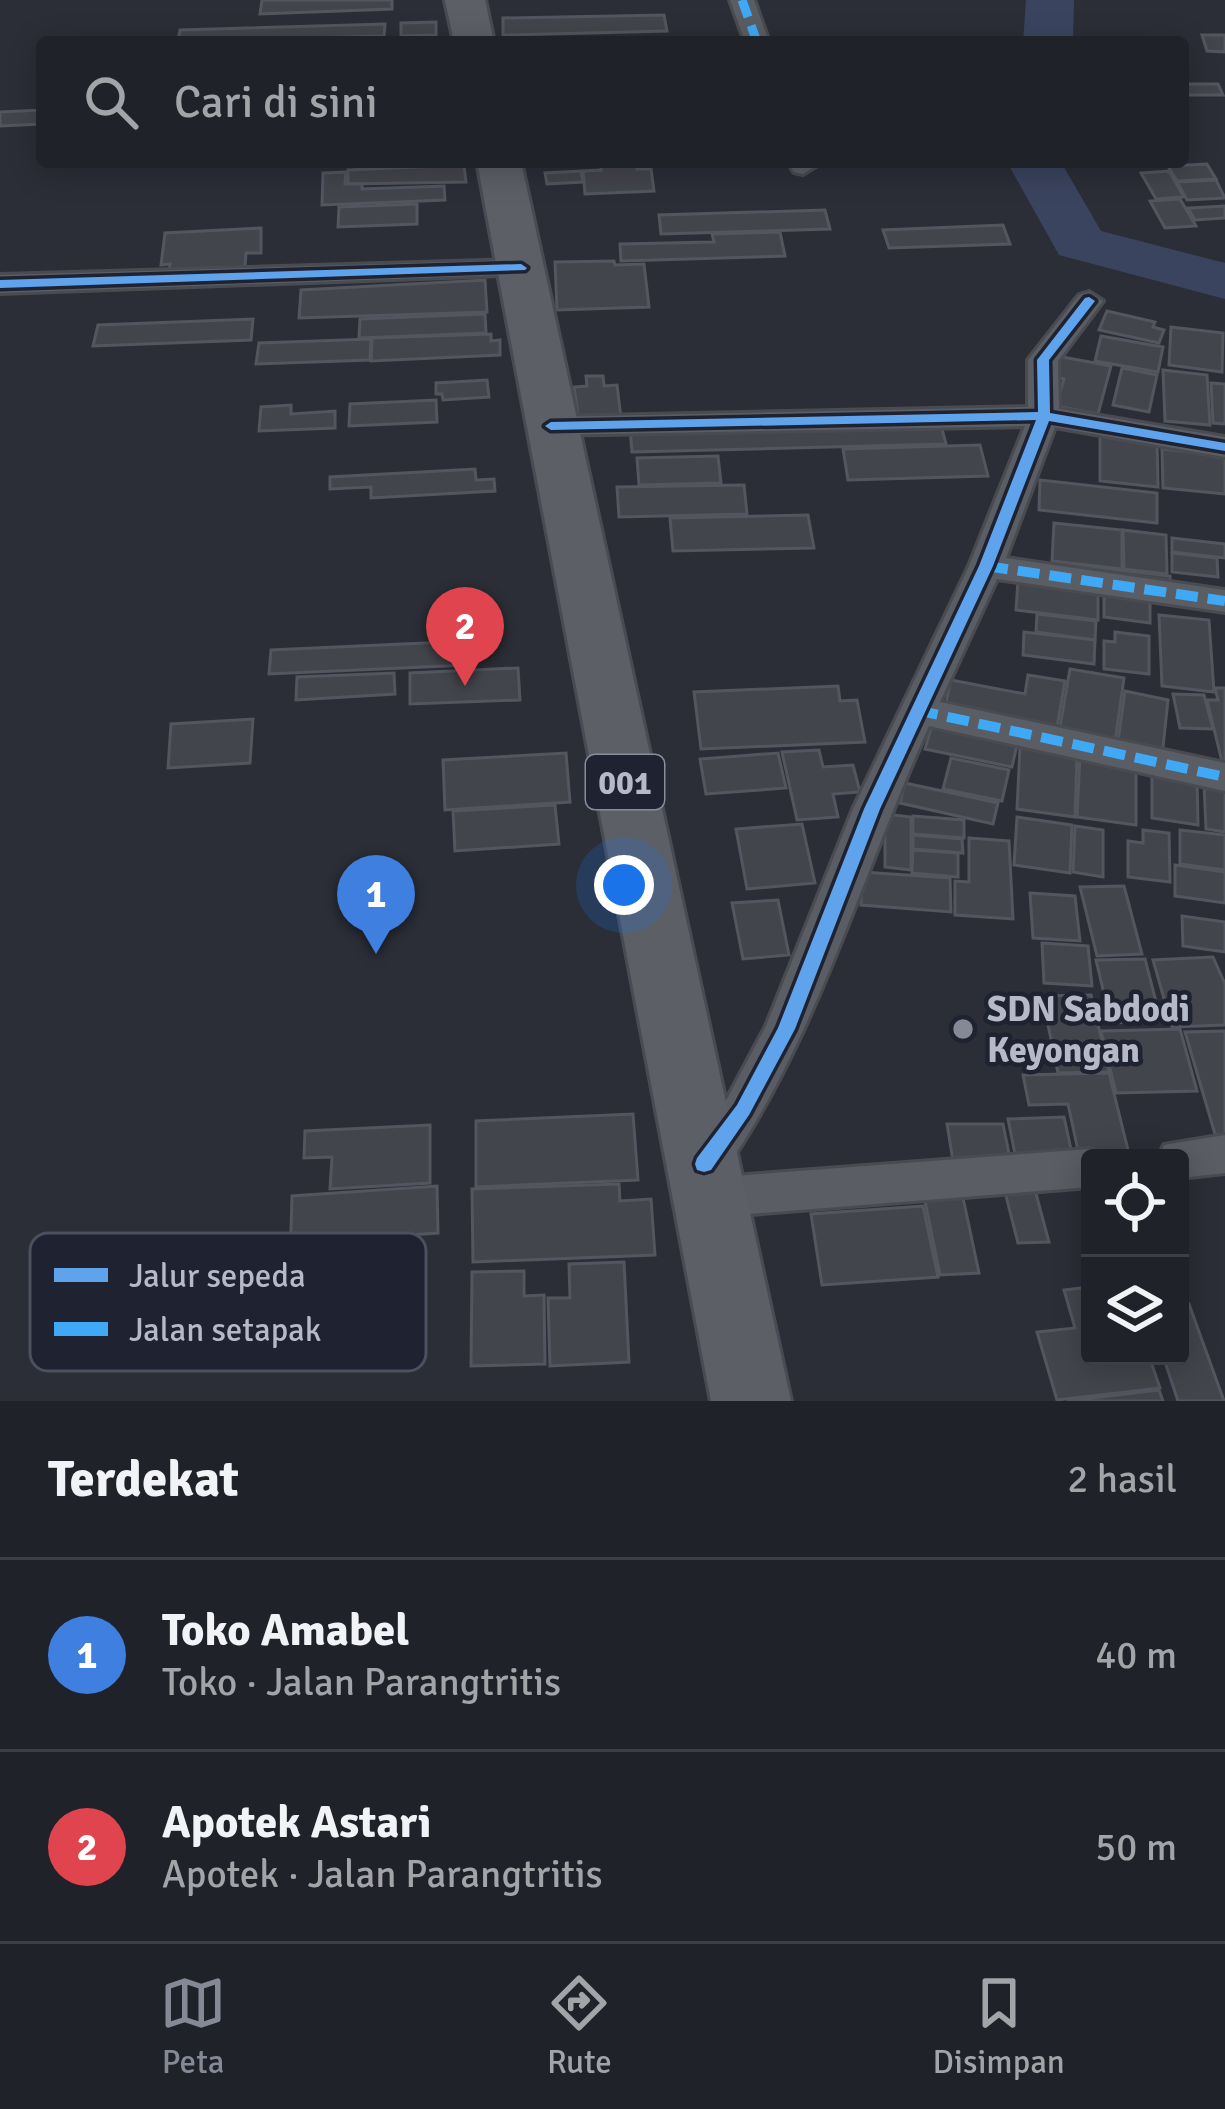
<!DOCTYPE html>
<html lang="id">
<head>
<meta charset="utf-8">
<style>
	:root { --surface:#202229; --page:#282a31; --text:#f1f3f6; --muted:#a2a4a8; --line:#3d3f46; --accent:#858895 }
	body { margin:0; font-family:Signika,sans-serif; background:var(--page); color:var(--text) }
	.controls { position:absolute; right:36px; bottom:36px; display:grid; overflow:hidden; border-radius:12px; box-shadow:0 6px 30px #0003 }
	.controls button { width:108px; height:108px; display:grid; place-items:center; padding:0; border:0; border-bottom:3px solid var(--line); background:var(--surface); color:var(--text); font:60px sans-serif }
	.you { position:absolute; left:624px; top:885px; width:42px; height:42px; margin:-30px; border:9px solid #fff; border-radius:50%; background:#1a73e8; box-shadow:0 0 0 18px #1a73e833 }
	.badge { display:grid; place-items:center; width:78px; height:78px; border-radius:50%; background:var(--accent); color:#fff; font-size:39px; font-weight:700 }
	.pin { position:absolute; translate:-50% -99px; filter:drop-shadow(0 3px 6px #0008) }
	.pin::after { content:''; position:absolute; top:63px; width:42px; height:36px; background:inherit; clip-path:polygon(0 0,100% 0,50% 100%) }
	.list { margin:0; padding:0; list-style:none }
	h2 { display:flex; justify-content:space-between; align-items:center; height:156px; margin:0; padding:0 48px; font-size:51px }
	h2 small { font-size:39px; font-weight:400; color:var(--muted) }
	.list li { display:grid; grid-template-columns:78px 1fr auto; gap:36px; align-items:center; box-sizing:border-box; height:192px; padding:0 48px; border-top:3px solid var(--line) }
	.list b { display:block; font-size:45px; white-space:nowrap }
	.list p { margin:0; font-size:39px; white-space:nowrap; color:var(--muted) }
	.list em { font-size:39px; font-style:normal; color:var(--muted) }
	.icon { flex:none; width:66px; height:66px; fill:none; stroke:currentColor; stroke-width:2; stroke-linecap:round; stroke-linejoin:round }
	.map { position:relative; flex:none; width:1225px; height:1401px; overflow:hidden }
	.search { position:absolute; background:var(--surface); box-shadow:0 6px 30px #0003; left:36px; right:36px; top:36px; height:132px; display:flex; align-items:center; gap:30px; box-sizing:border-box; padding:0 42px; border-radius:12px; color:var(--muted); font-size:45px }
	.sheet { height:540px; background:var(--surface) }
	nav { display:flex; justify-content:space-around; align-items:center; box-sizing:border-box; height:168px; border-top:3px solid var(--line); background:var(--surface); font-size:33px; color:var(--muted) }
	nav a { display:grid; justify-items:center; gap:6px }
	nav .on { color:var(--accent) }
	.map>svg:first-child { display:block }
</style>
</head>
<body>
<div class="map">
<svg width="1225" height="1401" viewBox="0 0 1225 1401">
	<rect width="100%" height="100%" fill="#2b2e37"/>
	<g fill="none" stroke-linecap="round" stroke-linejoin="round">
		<g fill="#3b445f" fill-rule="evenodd">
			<polygon points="1026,0 1074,0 1073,42 1023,42"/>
			<polygon points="1007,162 1061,162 1101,231 1225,263 1225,299 1059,255"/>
		</g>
	</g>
	<g fill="#43454c" stroke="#53565f" stroke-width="3">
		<polygon points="262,0 392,0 392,9 260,14"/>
		<polygon points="664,15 667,31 503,35 503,18"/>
		<polygon points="436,22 436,35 401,36 401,23"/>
		<polygon points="385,24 384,36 178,42 180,30"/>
		<polygon points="1202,35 1225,35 1225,52 1207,51"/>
		<polygon points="1183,84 1218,84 1223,95 1183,95"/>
		<polygon points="42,110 42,124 0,126 0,112"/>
		<polygon points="600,162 636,162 637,169 651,169 654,191 585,194 583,171 601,170"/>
		<polygon points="1207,164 1216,179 1177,181 1168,166"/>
		<polygon points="464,165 466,182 348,184 348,170"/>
		<polygon points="581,171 583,182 547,184 545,173"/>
		<polygon points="1169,171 1184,197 1156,199 1141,173"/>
		<polygon points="346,172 345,184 362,184 362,189 444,186 445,200 322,205 323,173"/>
		<polygon points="1216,180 1225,198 1187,200 1177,182"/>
		<polygon points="1180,199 1196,226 1165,228 1150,201"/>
		<polygon points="417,204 417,224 338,227 339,207"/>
		<polygon points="1225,206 1225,218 1195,220 1188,208"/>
		<polygon points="825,210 830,229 661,234 659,215"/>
		<polygon points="1003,225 1010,244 889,248 883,230"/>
		<polygon points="261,228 261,253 246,253 245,267 169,271 170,264 161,265 165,233"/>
		<polygon points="780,232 785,256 621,261 620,244 714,242 712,234"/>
		<polygon points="614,261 615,265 644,264 649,307 557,310 555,262"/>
		<polygon points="485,280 487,312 299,318 301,290"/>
		<polygon points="1107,311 1155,322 1153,327 1164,330 1159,343 1099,330"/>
		<polygon points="485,314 486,333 359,338 360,319"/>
		<polygon points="253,319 251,340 93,346 98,325"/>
		<polygon points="1171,327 1223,333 1222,372 1169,365"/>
		<polygon points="491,334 491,341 500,340 500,355 371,361 372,338"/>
		<polygon points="1101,336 1163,347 1158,372 1095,361"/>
		<polygon points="371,339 370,360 256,364 259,343"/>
		<polygon points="1057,356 1111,366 1098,414 1056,406 1064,379 1050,376"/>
		<polygon points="1122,368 1157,375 1149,412 1113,405"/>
		<polygon points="1163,370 1207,375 1210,425 1165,421"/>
		<polygon points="586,376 603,376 604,386 617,385 621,418 579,420 574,387 587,386"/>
		<polygon points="487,380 489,397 443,400 442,394 436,394 436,383"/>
		<polygon points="1211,383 1225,384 1225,424 1213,423"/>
		<polygon points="436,400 437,422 349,426 350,404"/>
		<polygon points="291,405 291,414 335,411 335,428 259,431 261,407"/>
		<polygon points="941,425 946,444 632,452 630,428"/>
		<polygon points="1100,434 1157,440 1158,487 1100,481"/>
		<polygon points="980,445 988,476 848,480 843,449"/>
		<polygon points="1162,449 1225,456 1225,494 1163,488"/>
		<polygon points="718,456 721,483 639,485 637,458"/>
		<polygon points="475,469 476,480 494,479 495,491 371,498 371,487 330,489 330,477"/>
		<polygon points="1040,480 1157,493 1157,523 1039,510"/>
		<polygon points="744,485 747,514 619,517 617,487"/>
		<polygon points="808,515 814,548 673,551 670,518"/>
		<polygon points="1054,523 1122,530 1122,569 1052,561"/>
		<polygon points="1123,530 1166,535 1167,574 1124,569"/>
		<polygon points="1172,538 1225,544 1225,558 1172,552"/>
		<polygon points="1172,553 1217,558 1218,577 1172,572"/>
		<polygon points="1059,563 1170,576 1170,585 1059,573"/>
		<polygon points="1018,580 1098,589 1098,620 1016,610"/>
		<polygon points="1104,595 1150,600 1150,623 1104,617"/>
		<polygon points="1037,614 1096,621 1095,640 1036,632"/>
		<polygon points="1159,615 1209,620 1214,692 1162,686"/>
		<polygon points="1024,632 1095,640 1094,664 1023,655"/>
		<polygon points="1115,632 1149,636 1149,674 1104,669 1104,641 1115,642"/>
		<polygon points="468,641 468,665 269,674 271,650"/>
		<polygon points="518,668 520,700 410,704 410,673"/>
		<polygon points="1070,669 1124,678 1114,749 1058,739"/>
		<polygon points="394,673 395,694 296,700 297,677"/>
		<polygon points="1028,675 1065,681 1056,733 944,712 951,680 1025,694"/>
		<polygon points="838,686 840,701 857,700 865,742 701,749 694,692"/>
		<polygon points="1215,688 1225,688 1225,774 1207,700 1218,700"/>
		<polygon points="1125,691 1168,700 1162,757 1117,749"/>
		<polygon points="1173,694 1204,695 1213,729 1180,728"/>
		<polygon points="934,718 1019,736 1012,767 925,749"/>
		<polygon points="253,719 250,763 168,768 171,724"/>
		<polygon points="1020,747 1077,754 1075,817 1017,809"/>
		<polygon points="819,750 823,767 853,765 860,792 833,794 838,817 797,820 782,752"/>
		<polygon points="566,753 570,802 445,810 443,760"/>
		<polygon points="778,753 786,788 706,794 700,759"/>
		<polygon points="1080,756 1136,764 1136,825 1077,817"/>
		<polygon points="951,758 1009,770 1002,801 943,789"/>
		<polygon points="1152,773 1197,779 1198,825 1152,818"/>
		<polygon points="905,783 998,803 993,824 900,803"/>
		<polygon points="1204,784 1225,786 1225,832 1206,829"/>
		<polygon points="555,805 559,844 455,851 453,811"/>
		<polygon points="885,814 911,817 911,870 885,867"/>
		<polygon points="913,816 964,820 964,838 913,834"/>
		<polygon points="1017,817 1072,825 1070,873 1014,865"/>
		<polygon points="802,824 815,883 747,889 736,829"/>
		<polygon points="1075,826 1103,830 1103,877 1073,872"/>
		<polygon points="1143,830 1169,833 1170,882 1128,877 1128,841 1143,843"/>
		<polygon points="1180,830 1225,835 1225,870 1180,864"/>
		<polygon points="913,835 962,839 963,853 913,849"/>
		<polygon points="969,838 1009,841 1013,919 955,915 955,881 969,882"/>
		<polygon points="913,850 958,853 958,877 912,873"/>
		<polygon points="1175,865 1225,872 1225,903 1175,896"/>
		<polygon points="862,872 950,878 951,912 861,905"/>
		<polygon points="1124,886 1142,954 1097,956 1080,887"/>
		<polygon points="1030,893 1075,896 1080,941 1033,938"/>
		<polygon points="778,900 789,955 743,959 732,903"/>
		<polygon points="1182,916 1225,922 1225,952 1183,946"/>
		<polygon points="1042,943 1088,946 1092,986 1044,983"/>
		<polygon points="1213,957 1225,984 1225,1025 1172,1027 1153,960"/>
		<polygon points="1145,959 1161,1021 1111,1023 1096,960"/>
		<polygon points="1091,995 1109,1072 1058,1073 1042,996"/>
		<polygon points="1180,1029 1197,1091 1116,1093 1101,1031"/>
		<polygon points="1225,1031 1225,1140 1217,1141 1185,1032"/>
		<polygon points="1109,1073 1130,1158 1080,1160 1068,1104 1029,1105 1023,1075"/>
		<polygon points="633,1114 638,1180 476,1187 476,1121"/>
		<polygon points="1064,1117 1072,1154 1015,1154 1008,1119"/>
		<polygon points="947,1124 1003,1124 1010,1159 953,1161"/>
		<polygon points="430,1125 430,1183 330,1189 332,1157 304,1158 305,1131"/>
		<polygon points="619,1184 620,1201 651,1199 655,1255 473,1262 472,1189"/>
		<polygon points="437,1186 438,1233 378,1237 377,1258 290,1264 292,1196"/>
		<polygon points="1035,1190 1049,1242 1018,1243 1005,1192"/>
		<polygon points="962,1193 979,1273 940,1275 924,1196"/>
		<polygon points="923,1206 938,1277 822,1285 811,1214"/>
		<polygon points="624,1262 629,1362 550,1366 548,1298 570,1298 569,1264"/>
		<polygon points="524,1271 524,1296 544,1295 545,1364 471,1366 472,1272"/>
		<polygon points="1090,1287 1090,1356 1149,1356 1160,1388 1057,1400 1037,1332 1075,1328 1064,1290"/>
		<polygon points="1189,1304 1224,1401 1178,1401 1163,1356 1180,1356 1180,1306"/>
		<polygon points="1159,1390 1163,1401 1067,1401"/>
	</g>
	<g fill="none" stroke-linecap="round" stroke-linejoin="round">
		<g stroke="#494b51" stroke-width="6">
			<g id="minor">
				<polygon points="730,0 754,0 769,42 745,42"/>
				<polygon points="788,162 814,162 816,166 803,174 794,172"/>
				<polygon points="521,260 531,262 535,268 531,274 0,293 0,275"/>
				<path d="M1089 292 1103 301 1058 361 1059 409 1225 437V457L1055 427 1006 558 1225 590V612L997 579 940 702 1225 763V791L929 726C860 877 817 1040 720 1177L1090 1149 1107 1158H1090V1187L712 1217 696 1211 690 1197 700 1182 688 1178 682 1164 728 1097 766 1026 853 809 969 566 1025 426 551 435 535 426 551 417 1028 407V360L1079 295Z"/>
				<polygon points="1225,1135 1225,1173 1180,1178 1180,1158 1158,1158 1164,1145"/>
			</g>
		</g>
		<g stroke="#494b54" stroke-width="6">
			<g id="primary">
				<polygon points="445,0 485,0 494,42 454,42"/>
				<polygon points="477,162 521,162 791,1401 711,1401"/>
			</g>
		</g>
		<use href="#minor" fill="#5b5d65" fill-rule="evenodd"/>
		<use href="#primary" fill="#5d5f67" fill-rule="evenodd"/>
		<polyline stroke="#3fa9f5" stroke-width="9" stroke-dasharray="18 9" stroke-linecap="butt" points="742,0 757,42"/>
		<g stroke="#3fa9f5" stroke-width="10" stroke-dasharray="22 10" stroke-linecap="butt">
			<polyline points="986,566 1225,601"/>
			<polyline points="916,710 1225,777"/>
		</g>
		<g stroke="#1f2331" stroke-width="7">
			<g id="cycleway">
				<polygon points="521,264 527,268 525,270 0,288 0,280"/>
				<polygon points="1089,297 1095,301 1049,360 1050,413 1225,443 1225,451 1049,421 993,566 880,809 795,1029 749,1115 711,1170 704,1172 697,1170 695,1164 697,1158 737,1105 778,1028 864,809 979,566 1036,420 551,430 545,426 551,422 1038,412 1037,360 1085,298"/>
			</g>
		</g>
		<use href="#cycleway" fill="#60a3ed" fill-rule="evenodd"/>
	</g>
	<circle fill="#858895" stroke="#1f2331" stroke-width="4.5" cx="963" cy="1029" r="12"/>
	<g text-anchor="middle" stroke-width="9" stroke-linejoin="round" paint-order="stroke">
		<rect fill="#1f2331" stroke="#898c9a" stroke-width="3" x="586" y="755" width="78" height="54" rx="9"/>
		<g font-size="33" font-weight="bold" fill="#b6b9c7">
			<text x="625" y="794">001</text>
		</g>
		<g font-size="36" font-weight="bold" fill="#b6b9c7" stroke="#1f2331" text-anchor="start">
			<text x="987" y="1021">SDN Sabdodi<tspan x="987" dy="41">Keyongan</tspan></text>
		</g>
	</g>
	<rect x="30" y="1233" width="396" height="138" rx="18" fill="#1f2331" stroke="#4c505e" stroke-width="3"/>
	<rect x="54" y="1268" width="54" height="14" fill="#60a3ed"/>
	<rect x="54" y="1322" width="54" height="14" fill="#3fa9f5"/>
	<g font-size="33" fill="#b6b9c7">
		<text x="129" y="1287">Jalur sepeda</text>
		<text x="129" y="1341">Jalan setapak</text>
	</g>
</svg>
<div class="controls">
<button><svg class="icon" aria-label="locate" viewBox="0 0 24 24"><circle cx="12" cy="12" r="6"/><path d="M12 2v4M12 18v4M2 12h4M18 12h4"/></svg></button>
<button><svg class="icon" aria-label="layers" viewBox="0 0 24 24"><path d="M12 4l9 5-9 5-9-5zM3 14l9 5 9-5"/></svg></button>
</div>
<div class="you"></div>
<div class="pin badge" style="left:376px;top:954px;background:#3f7fe0">1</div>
<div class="pin badge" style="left:465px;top:686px;background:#e0444e">2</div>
<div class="search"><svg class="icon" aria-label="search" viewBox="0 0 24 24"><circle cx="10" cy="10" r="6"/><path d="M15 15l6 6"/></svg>Cari di sini</div>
</div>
<section class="sheet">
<h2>Terdekat<small>2 hasil</small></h2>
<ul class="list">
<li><span class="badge" style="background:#3f7fe0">1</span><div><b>Toko Amabel</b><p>Toko · Jalan Parangtritis</p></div><em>40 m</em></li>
<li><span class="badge" style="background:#e0444e">2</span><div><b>Apotek Astari</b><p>Apotek · Jalan Parangtritis</p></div><em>50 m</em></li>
</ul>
</section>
<nav>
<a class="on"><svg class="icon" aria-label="map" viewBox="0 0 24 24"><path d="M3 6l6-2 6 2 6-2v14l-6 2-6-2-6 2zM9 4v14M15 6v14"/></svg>Peta</a>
<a><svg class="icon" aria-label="directions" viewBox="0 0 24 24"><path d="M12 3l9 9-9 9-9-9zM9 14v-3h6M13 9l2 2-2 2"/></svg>Rute</a>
<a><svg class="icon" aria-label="saved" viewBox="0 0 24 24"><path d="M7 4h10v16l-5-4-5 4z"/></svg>Disimpan</a>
</nav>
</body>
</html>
